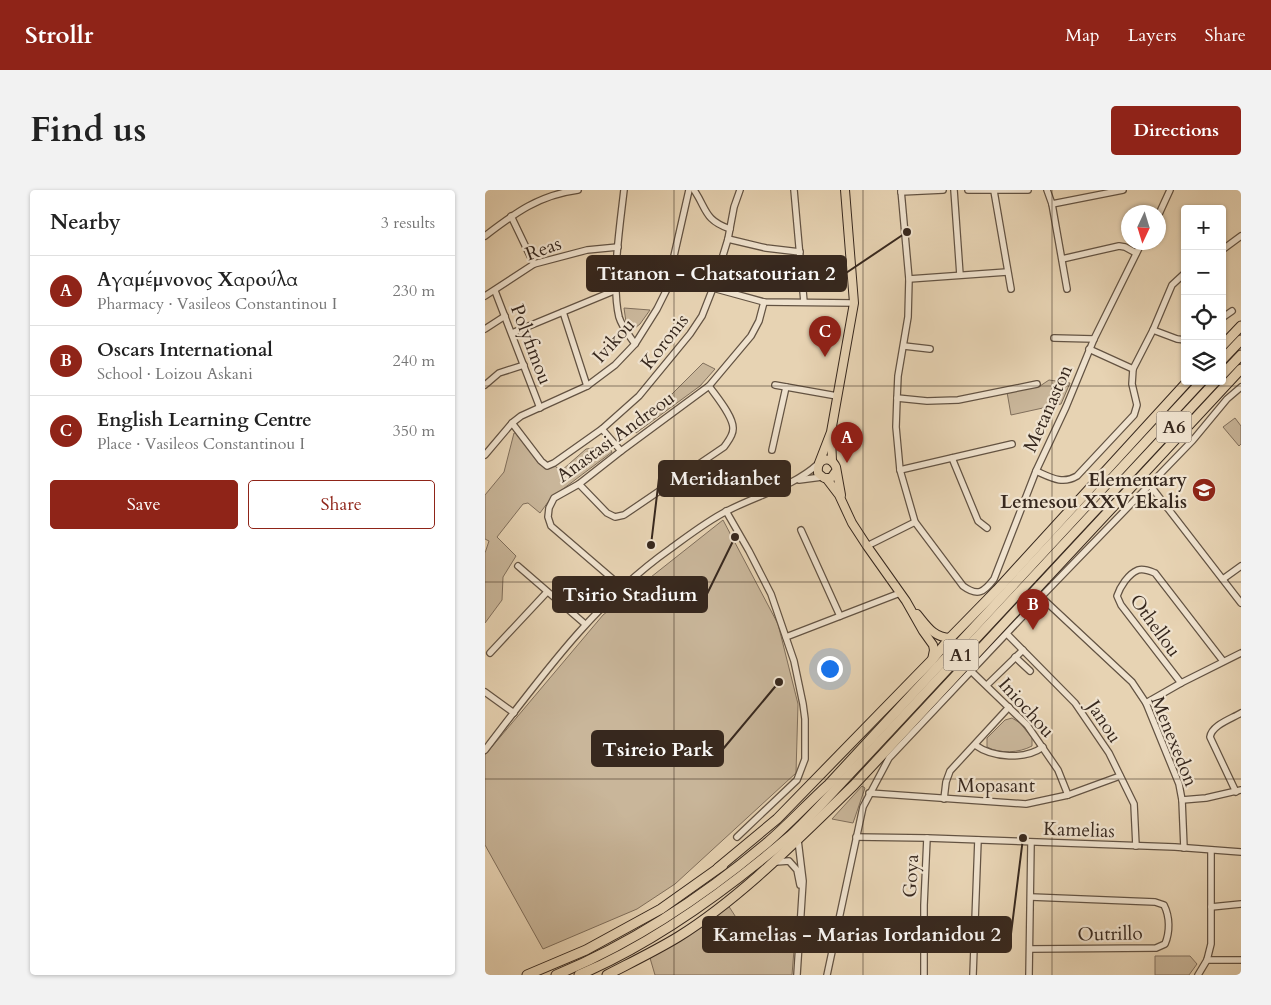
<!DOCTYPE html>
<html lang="en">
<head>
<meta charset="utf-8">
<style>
	:root { --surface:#fff; --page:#f2f2f2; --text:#222; --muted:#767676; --line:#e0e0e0; --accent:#8f2418 }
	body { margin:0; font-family:Cardo,serif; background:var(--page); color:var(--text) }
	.controls { position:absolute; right:15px; top:15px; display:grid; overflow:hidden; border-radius:5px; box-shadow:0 1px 4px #0004 }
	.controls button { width:45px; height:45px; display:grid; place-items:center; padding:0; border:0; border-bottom:1px solid var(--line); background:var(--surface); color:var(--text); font:25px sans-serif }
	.compass { position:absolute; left:636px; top:15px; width:45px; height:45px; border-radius:50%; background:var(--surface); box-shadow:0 1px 4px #0004; rotate:184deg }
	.you { position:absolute; left:344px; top:478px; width:18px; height:18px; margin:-12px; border:4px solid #fff; border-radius:50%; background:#1a73e8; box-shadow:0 0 0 8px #1a73e833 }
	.badge { display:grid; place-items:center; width:32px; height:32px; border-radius:50%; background:var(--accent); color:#fff; font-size:16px; font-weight:700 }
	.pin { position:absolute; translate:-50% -41px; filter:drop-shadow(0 1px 2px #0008) }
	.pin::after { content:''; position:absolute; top:26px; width:18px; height:15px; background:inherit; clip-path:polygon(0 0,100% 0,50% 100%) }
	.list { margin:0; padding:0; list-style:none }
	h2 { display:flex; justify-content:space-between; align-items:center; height:65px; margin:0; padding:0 20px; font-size:21px }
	h2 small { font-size:16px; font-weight:400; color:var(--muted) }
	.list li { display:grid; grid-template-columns:32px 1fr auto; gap:15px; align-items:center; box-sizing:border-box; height:70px; padding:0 20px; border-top:1px solid var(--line) }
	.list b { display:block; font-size:19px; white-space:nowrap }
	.list p { margin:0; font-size:16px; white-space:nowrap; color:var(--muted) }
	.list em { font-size:16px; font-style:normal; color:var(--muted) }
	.actions { display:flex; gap:10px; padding:15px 20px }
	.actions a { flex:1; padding:11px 0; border:1px solid var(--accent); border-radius:5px; text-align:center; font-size:18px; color:var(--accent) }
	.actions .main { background:var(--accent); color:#fff }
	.icon { flex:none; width:28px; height:28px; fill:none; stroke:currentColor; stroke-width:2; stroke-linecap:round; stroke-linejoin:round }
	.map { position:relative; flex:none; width:756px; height:785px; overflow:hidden; border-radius:5px }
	header { display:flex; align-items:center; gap:30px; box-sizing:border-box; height:70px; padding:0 25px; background:var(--accent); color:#fff }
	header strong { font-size:24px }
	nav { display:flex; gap:28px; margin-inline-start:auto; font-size:18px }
	.intro { display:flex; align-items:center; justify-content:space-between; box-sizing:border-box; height:120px; padding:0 30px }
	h1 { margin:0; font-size:35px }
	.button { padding:12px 22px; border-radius:5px; background:var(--accent); color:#fff; font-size:18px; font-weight:700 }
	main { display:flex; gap:30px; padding:0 30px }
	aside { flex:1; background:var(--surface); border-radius:5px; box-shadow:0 1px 4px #0004 }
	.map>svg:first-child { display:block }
</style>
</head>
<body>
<header>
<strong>Strollr</strong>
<nav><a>Map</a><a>Layers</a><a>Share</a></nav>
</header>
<div class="intro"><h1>Find us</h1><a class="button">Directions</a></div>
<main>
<aside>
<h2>Nearby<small>3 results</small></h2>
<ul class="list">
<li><span class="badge">A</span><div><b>Αγαμέμνονος Χαρούλα</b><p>Pharmacy · Vasileos Constantinou I</p></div><em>230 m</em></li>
<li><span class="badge">B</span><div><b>Oscars International</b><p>School · Loizou Askani</p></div><em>240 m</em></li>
<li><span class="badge">C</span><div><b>English Learning Centre</b><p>Place · Vasileos Constantinou I</p></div><em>350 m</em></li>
</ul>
<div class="actions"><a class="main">Save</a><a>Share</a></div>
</aside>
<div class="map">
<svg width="756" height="785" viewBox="0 0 756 785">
	<rect width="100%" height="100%" fill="#e7d3b3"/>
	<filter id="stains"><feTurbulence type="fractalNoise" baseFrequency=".004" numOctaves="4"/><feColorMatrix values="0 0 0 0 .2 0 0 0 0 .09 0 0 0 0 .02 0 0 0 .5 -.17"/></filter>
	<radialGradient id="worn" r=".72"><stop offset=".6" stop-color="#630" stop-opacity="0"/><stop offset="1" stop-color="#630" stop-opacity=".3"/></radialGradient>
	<g fill="#c9b69a" stroke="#806f5c">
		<polygon points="139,118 165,120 155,134 150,138 144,137 141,132"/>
		<polygon points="218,173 230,179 215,196 151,243 146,235 187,204"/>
		<polygon points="564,190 585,193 576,214 526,225 522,202 555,196"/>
		<polygon points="750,228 756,236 756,254 754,256 738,237"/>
		<polygon points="29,243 33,243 54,274 70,276 76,281 101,259 123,256 127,262 66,308 55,323 43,313 38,314 12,347 31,366 18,387 17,410 0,433 0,363 4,351 0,349 0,305 19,282"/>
		<polygon points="238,330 293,434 313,514 311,583 190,694 152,719 58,759 0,655 0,565 118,425"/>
		<path d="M527 528 535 533 547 548V556C534 563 515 564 502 557V548L520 530Z"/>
		<polygon points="377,596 380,598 368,633 347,629"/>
		<polygon points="243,715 263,746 310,747 307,785 170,785 165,768"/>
		<polygon points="670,766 705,766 712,774 704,785 670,785"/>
	</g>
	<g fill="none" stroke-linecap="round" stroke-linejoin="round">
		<g stroke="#635343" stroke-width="8">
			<g id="minor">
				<path d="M139 0C135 35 126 93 134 127 137 137 144 145 150 154"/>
				<path d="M209 0C222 19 219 30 245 39"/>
				<polyline points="309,0 319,112"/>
				<path d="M416 0 424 89 423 127 413 186 412 208 411 237 415 280 430 332 478 396C493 407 499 402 509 389L551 281 581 217 609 149 657 52"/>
				<polyline points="469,0 475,85"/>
				<polyline points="483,0 543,0"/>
				<polyline points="562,0 567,14 582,99"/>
				<polyline points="509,1 526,99"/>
				<polyline points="416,2 458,0"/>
				<polyline points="567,14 638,0"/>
				<polyline points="674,24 685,0"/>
				<polyline points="26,26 49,74"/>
				<path d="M0 46C30 23 54 5 93 0"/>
				<polyline points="243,49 281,58 315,62"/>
				<polyline points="737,60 756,46"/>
				<polyline points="577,69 634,56 640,57 651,63"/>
				<polyline points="424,89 522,82"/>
				<polyline points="228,98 279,112 369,113"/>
				<polyline points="10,101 55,218"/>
				<polyline points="0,106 49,74 102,60 133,57"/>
				<polyline points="78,122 102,196"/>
				<polyline points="737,128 747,121"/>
				<polyline points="0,139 20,126"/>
				<polyline points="668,140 692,149 700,150"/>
				<polyline points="27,143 131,100"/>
				<polyline points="569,148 609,149"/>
				<polyline points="419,156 445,159"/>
				<polyline points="604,159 648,179"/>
				<polyline points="0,195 14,183 39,175"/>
				<polyline points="290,195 352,206"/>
				<polyline points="412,208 442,211 473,210 552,194"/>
				<polyline points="27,233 56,271 62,276 69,273 117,239 154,206 205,144 217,126 228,98 243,49 249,17 255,0"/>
				<polyline points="117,239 136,261"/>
				<polyline points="287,260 301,197"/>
				<polyline points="0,265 27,233 36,226 102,196 130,175 150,154 172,119 181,101 204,0"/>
				<polyline points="467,268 493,331 502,338"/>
				<polyline points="415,280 527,254"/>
				<path d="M551 281C565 287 577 295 592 286L649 225 652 215 647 194 648 179 668 140 687 95 700 83"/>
				<polyline points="314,290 337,287"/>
				<path d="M94 294 122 323 130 327 139 325 239 257C243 251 248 246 248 239 249 227 231 206 224 196"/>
				<polyline points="664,294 756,413"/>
				<polyline points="241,321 264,361 286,404 309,471 318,514 320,529 320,569 312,590 252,647"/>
				<polyline points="316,340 355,426"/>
				<polyline points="382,356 430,332"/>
				<polyline points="33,376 100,434"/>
				<polyline points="738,389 756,376"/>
				<polyline points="137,397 66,336 63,327 64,318 69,308 94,294 136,261 224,196 266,146 274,131 279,112"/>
				<polyline points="556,407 647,492 661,513 694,594 697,610 699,658"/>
				<polyline points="522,444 590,513 624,563 649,614 651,656"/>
				<polyline points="301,447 415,403"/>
				<polyline points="5,463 62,402"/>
				<polyline points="530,467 545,481"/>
				<polyline points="486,481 542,535 573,580 583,605"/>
				<path d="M696 493 636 415 632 406C635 397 643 384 653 380 659 378 665 381 670 383L738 471"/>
				<polyline points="502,495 538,460"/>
				<polyline points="0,502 29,523"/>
				<polyline points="661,513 696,493 756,463"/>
				<path d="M490 555C508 568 540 570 558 557"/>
				<path d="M0 560C56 487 110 412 185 359 203 346 222 331 242 321 272 305 308 297 333 274"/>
				<path d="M751 602 725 547C727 535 746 529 756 523"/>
				<polyline points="384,603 541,614 583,605 635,586"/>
				<polyline points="459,609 461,592 465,581 524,517"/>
				<polyline points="697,610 721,608 756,600"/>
				<polyline points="371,647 442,648 690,657 756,662"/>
				<polyline points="291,672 304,671 312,680 315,695"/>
				<polyline points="726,717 756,714"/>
				<path d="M545 759 671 758 680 754C685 742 685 727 679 715L670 712 546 707"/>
				<polyline points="722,770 756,770"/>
				<polyline points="312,785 318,691 313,650"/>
				<polyline points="342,785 378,617 404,568 556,407 708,250 742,209 756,197"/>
				<polyline points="439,785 439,715 442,648"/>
				<polyline points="488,785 493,650"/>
				<polyline points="544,785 546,653"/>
				<polyline points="713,785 722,770 726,754 726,660"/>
			</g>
		</g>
		<g stroke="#37281e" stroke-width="10">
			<g id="major">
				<polyline points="346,246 347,271"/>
				<polyline points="334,273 346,242 369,113 360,0"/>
				<path d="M351 281 346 288H339L333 283C331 269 345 264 351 277L356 305"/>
				<polyline points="341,288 354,305 367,333 382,356 421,411 438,441 448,455 449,460 447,470"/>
				<path d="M432 424C442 436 448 447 465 448"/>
			</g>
		</g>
		<g stroke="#37281e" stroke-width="11">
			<g id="highway">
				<polyline points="737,156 756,136"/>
				<polyline points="737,170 756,150"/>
				<polyline points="737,185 756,165"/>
				<polyline points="233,678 292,629 447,470 465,448 512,400 703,191"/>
				<polyline points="42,785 101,760 176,719 238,675"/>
				<path d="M71 785C148 753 219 706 283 652 304 634 323 613 344 594L717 191"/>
				<path d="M94 785C169 753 243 699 305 646 319 633 332 619 345 605L731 191"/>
				<path d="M122 785C145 773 170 761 193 747 257 707 315 647 369 595L756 179"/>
			</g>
		</g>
		<use href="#minor" stroke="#efe2ce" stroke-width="5.5"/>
		<use href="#major" stroke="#e7d3b3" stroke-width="8"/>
		<use href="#highway" stroke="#e7d3b3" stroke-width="9"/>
	</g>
	<path fill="none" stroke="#37281e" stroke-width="1" stroke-opacity="0.55" d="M189 0V785M378 0V785M567 0V785M0 196H756M0 392H756M0 589H756"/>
	<defs>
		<g id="school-disc" transform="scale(1.25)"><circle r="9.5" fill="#8f2418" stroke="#efe2ce"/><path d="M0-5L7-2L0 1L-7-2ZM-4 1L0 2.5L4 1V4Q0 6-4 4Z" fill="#fff"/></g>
	</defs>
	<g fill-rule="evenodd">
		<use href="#school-disc" x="719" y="300"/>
	</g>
	<g text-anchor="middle" stroke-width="4.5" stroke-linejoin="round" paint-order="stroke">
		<g fill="#efe2ce" stroke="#6e6053" stroke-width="1">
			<rect x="671.5" y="221.5" width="35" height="31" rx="4"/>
			<rect x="458.5" y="449.5" width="35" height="31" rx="4"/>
		</g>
		<g font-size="18" font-weight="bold" fill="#37281e">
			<text x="689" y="243">A6</text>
			<text x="476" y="471">A1</text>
		</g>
		<g font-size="19" fill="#37281e" stroke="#efe2ce">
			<text transform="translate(58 58) rotate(-20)" y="7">Reas</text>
			<text transform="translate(128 150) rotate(-48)" y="7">Ivikou</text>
			<text transform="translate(179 151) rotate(-52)" y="7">Koronis</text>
			<text transform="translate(47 154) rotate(69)" y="7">Polyfimou</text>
			<text transform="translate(562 218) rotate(-66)" y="7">Metanaston</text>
			<text transform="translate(130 246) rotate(-36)" y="7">Anastasi Andreou</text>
			<text transform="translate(671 435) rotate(54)" y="7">Othellou</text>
			<text transform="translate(542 517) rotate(48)" y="7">Iniochou</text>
			<text transform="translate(620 531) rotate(57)" y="7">Janou</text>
			<text transform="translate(690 551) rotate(68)" y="7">Menexedon</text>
			<text x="511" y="602">Mopasant</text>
			<text transform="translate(594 639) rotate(2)" y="7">Kamelias</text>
			<text transform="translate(425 686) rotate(-87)" y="7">Goya</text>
			<text transform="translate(625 743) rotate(-1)" y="7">Outrillo</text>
		</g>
		<g font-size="19" font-weight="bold" fill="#37281e" stroke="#efe2ce" text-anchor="end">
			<text x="702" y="296">Elementary<tspan x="702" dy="22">Lemesou XXV Ekalis</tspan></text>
		</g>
	</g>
	<path fill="none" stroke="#37281e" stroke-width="2" d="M422 42L361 83M166 355L174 288M250 347L222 404M294 492L238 559M538 648L526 744"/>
	<g fill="#37281e" stroke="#efe2ce" stroke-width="2">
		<circle cx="422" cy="42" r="5"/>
		<circle cx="166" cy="355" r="5"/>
		<circle cx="250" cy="347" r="5"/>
		<circle cx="294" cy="492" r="5"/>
		<circle cx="538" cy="648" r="5"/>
	</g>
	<g fill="#37281e" stroke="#37281e" stroke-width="2">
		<rect x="102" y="66" width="259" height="35" rx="5"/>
		<rect x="174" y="271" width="131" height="35" rx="5"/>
		<rect x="68" y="387" width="154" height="35" rx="5"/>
		<rect x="107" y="541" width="131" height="35" rx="5"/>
		<rect x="218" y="727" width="308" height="35" rx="5"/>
	</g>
	<g font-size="20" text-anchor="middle" font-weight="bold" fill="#fff">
		<text x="231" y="90">Titanon - Chatsatourian 2</text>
		<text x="240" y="295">Meridianbet</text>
		<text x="145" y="411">Tsirio Stadium</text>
		<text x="173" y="566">Tsireio Park</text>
		<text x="372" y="751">Kamelias - Marias Iordanidou 2</text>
	</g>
	<rect width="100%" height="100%" filter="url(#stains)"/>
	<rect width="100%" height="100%" fill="url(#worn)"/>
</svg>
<div class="controls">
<button>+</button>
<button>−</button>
<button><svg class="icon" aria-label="locate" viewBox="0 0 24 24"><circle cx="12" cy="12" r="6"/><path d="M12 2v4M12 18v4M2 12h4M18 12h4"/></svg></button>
<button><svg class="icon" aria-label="layers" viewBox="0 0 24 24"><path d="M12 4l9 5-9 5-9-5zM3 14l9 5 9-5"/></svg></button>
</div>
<svg class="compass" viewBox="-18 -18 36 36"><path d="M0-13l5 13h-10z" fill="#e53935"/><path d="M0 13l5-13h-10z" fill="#767676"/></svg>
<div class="you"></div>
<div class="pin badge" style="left:362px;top:273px">A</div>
<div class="pin badge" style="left:548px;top:440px">B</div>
<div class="pin badge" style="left:340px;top:167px">C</div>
</div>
</main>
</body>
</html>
